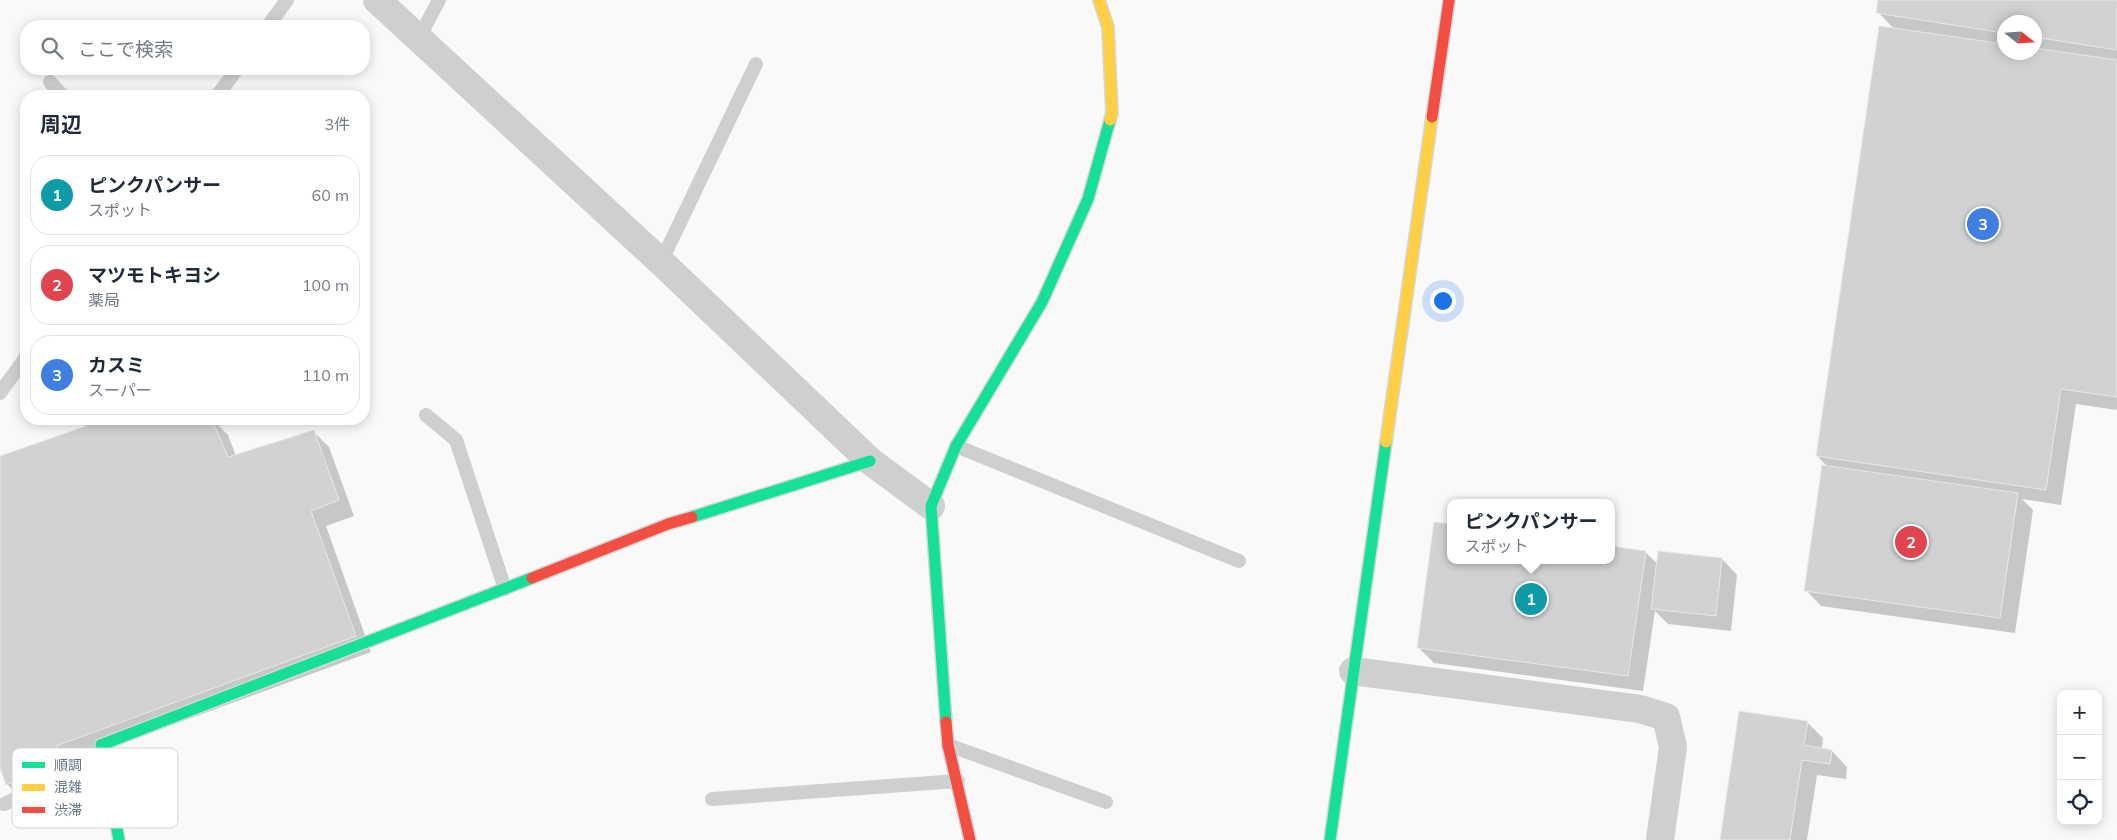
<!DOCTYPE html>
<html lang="ja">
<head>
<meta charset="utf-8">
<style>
	:root { --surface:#fff; --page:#f2f2f3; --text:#1f2937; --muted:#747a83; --line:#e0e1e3; --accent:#ea580c }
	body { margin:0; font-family:Mulish,"Noto Sans JP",sans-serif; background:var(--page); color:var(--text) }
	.controls { position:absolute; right:15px; bottom:15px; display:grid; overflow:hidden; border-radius:10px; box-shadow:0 2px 12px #0003 }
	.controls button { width:45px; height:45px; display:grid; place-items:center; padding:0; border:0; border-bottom:1px solid var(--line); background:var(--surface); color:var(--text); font:25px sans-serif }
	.compass { position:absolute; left:1997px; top:15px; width:45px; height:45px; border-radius:50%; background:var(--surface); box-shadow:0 2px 12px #0003; rotate:107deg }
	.you { position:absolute; left:1442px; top:300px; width:18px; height:18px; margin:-12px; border:4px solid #fff; border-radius:50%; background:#1a73e8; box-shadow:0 0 0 8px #1a73e833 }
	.badge { display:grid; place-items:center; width:32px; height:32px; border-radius:50%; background:var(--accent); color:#fff; font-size:16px; font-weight:700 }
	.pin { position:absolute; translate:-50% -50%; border:2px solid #fff; box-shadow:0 1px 5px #0006 }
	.popup { position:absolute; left:1447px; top:499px; width:168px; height:65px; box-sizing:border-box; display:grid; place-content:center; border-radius:10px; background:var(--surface); filter:drop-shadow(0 1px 4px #0005); font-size:16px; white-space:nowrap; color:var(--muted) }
	.popup b { font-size:19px; color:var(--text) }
	.popup::after { content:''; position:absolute; left:50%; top:100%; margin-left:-10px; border:10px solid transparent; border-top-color:var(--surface) }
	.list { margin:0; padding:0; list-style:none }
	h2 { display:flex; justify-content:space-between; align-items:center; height:65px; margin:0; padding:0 20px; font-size:21px }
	h2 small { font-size:16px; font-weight:400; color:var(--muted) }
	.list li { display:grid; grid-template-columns:32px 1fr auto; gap:15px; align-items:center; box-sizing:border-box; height:80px; margin:0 10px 10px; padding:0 10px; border:1px solid var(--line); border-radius:20px }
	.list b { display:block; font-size:19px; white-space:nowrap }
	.list p { margin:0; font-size:16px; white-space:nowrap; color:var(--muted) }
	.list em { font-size:16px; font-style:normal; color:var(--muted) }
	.icon { flex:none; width:28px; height:28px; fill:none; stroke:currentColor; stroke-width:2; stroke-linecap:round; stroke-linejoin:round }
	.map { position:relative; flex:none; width:2117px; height:840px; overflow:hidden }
	.search { position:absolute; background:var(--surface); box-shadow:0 2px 12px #0003; left:20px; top:20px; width:350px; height:55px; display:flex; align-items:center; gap:12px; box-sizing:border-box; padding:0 18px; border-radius:20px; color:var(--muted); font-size:19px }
	.panel { position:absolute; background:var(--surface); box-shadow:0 2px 12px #0003; left:20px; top:90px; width:350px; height:335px; border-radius:20px }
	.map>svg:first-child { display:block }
</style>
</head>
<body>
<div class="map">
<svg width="2117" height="840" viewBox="0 0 2117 840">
	<rect width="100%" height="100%" fill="#f9f9f9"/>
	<g fill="#0003" fill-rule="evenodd">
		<path d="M1880 0H2117V410L2076 404 2061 505 2022 499 2033 510 2015 633 1821 606 1806 590 1828 467 1817 456 1895 30 1878 12ZM2004 22H2034V52H2004Z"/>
		<polygon points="85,419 212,419 228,435 236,456 314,432 329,447 354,516 326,526 371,652 71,762 77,777 23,800 7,784 0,764 0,458 87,427"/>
		<polygon points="1451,525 1451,560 1611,560 1611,547 1645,552 1658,564 1722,559 1737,575 1731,631 1668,624 1655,611 1643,691 1434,663 1419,648"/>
		<polygon points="1808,723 1823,738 1822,749 1832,751 1847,767 1846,779 1817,775 1807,840 1721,840"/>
	</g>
	<g fill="#d0d2d3" stroke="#e8e8e8">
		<polygon points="1878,0 2117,0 2117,50 2034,37 2034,22 2004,22 2004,33 1876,13"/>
		<polygon points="1879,26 2004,44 2004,52 2034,52 2034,48 2117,60 2117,397 2061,389 2046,490 1816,456"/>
		<polygon points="83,419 212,419 228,457 314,430 339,500 311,511 356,636 56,746 62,762 6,785 0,768 0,456 86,426"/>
		<polygon points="1822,465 2018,493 2000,618 1804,591"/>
		<polygon points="1434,522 1451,524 1451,560 1611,560 1611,546 1646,551 1628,676 1417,648"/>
		<polygon points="1658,551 1722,558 1716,616 1651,609"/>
		<polygon points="1739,711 1808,721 1804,745 1832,750 1830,764 1802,760 1790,840 1720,840"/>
	</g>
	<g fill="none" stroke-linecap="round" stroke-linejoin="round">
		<g stroke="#d5d6d7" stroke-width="14">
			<g id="fast">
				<polyline points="692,517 870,461"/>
				<polyline points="946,722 931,506 956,446 1042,302 1088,199 1110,120"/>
				<polyline points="119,840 101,745 532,578"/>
				<polyline points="1330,840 1386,442"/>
			</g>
		</g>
		<g stroke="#d5d6d7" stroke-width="14">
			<g id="slow">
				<polyline points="1099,0 1108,27 1112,112 1110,120"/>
				<polyline points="1386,442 1432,117"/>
			</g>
		</g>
		<g stroke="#d5d6d7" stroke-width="14">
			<g id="jam">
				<polyline points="1432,117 1449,0"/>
				<polyline points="532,578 668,524 692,517"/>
				<polyline points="946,722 948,745 970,840"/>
			</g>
		</g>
		<g stroke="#cecfd0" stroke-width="14">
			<polyline points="268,26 287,0"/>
			<polyline points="419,38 439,0"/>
			<polyline points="50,82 63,96"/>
			<polyline points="217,96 237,69"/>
			<polyline points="661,262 756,64"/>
			<polyline points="0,393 26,357"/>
			<polyline points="426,415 456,440 505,589"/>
			<polyline points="956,446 1239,561"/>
			<polyline points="948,745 1106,802"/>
			<polyline points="712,799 958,781"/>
			<polyline points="4,804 89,767 105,758"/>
		</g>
		<g stroke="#cecfd0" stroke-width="28">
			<polyline points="377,0 661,262 870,461 931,506"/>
			<polyline points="1353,671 1640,709 1666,717 1673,747 1660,840"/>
		</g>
		<use href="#fast" stroke="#16e098" stroke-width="11"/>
		<use href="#slow" stroke="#ffcf43" stroke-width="11"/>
		<use href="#jam" stroke="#f24e42" stroke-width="11"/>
	</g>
	<rect x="12" y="748" width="166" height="80" rx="8" fill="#fff" stroke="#d1d6da" stroke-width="1"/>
	<rect x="22" y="762" width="23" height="6" fill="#16e098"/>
	<rect x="22" y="784" width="23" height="7" fill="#ffcf43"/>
	<rect x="22" y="807" width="23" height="6" fill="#f24e42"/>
	<g font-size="14" fill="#657683">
		<text x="54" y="770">順調</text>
		<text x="54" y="792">混雑</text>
		<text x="54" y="815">渋滞</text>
	</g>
</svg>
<div class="controls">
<button>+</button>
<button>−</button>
<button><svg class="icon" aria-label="locate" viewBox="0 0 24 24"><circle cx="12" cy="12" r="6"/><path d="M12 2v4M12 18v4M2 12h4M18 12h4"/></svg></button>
</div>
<svg class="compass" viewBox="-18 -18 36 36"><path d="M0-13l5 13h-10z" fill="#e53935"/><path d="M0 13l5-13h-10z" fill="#747a83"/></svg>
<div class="you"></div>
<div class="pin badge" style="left:1531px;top:599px;background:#0f9aa8">1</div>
<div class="popup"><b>ピンクパンサー</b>スポット</div>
<div class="pin badge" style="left:1911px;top:542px;background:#e0444e">2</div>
<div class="pin badge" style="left:1983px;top:224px;background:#3f7fe0">3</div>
<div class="search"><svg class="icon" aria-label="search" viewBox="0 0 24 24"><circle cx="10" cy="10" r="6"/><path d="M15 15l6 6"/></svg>ここで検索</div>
<section class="panel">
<h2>周辺<small>3件</small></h2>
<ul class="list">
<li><span class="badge" style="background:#0f9aa8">1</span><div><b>ピンクパンサー</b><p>スポット</p></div><em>60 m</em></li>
<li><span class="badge" style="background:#e0444e">2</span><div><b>マツモトキヨシ</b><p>薬局</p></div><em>100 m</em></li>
<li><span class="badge" style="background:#3f7fe0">3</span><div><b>カスミ</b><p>スーパー</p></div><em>110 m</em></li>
</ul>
</section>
</div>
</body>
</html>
